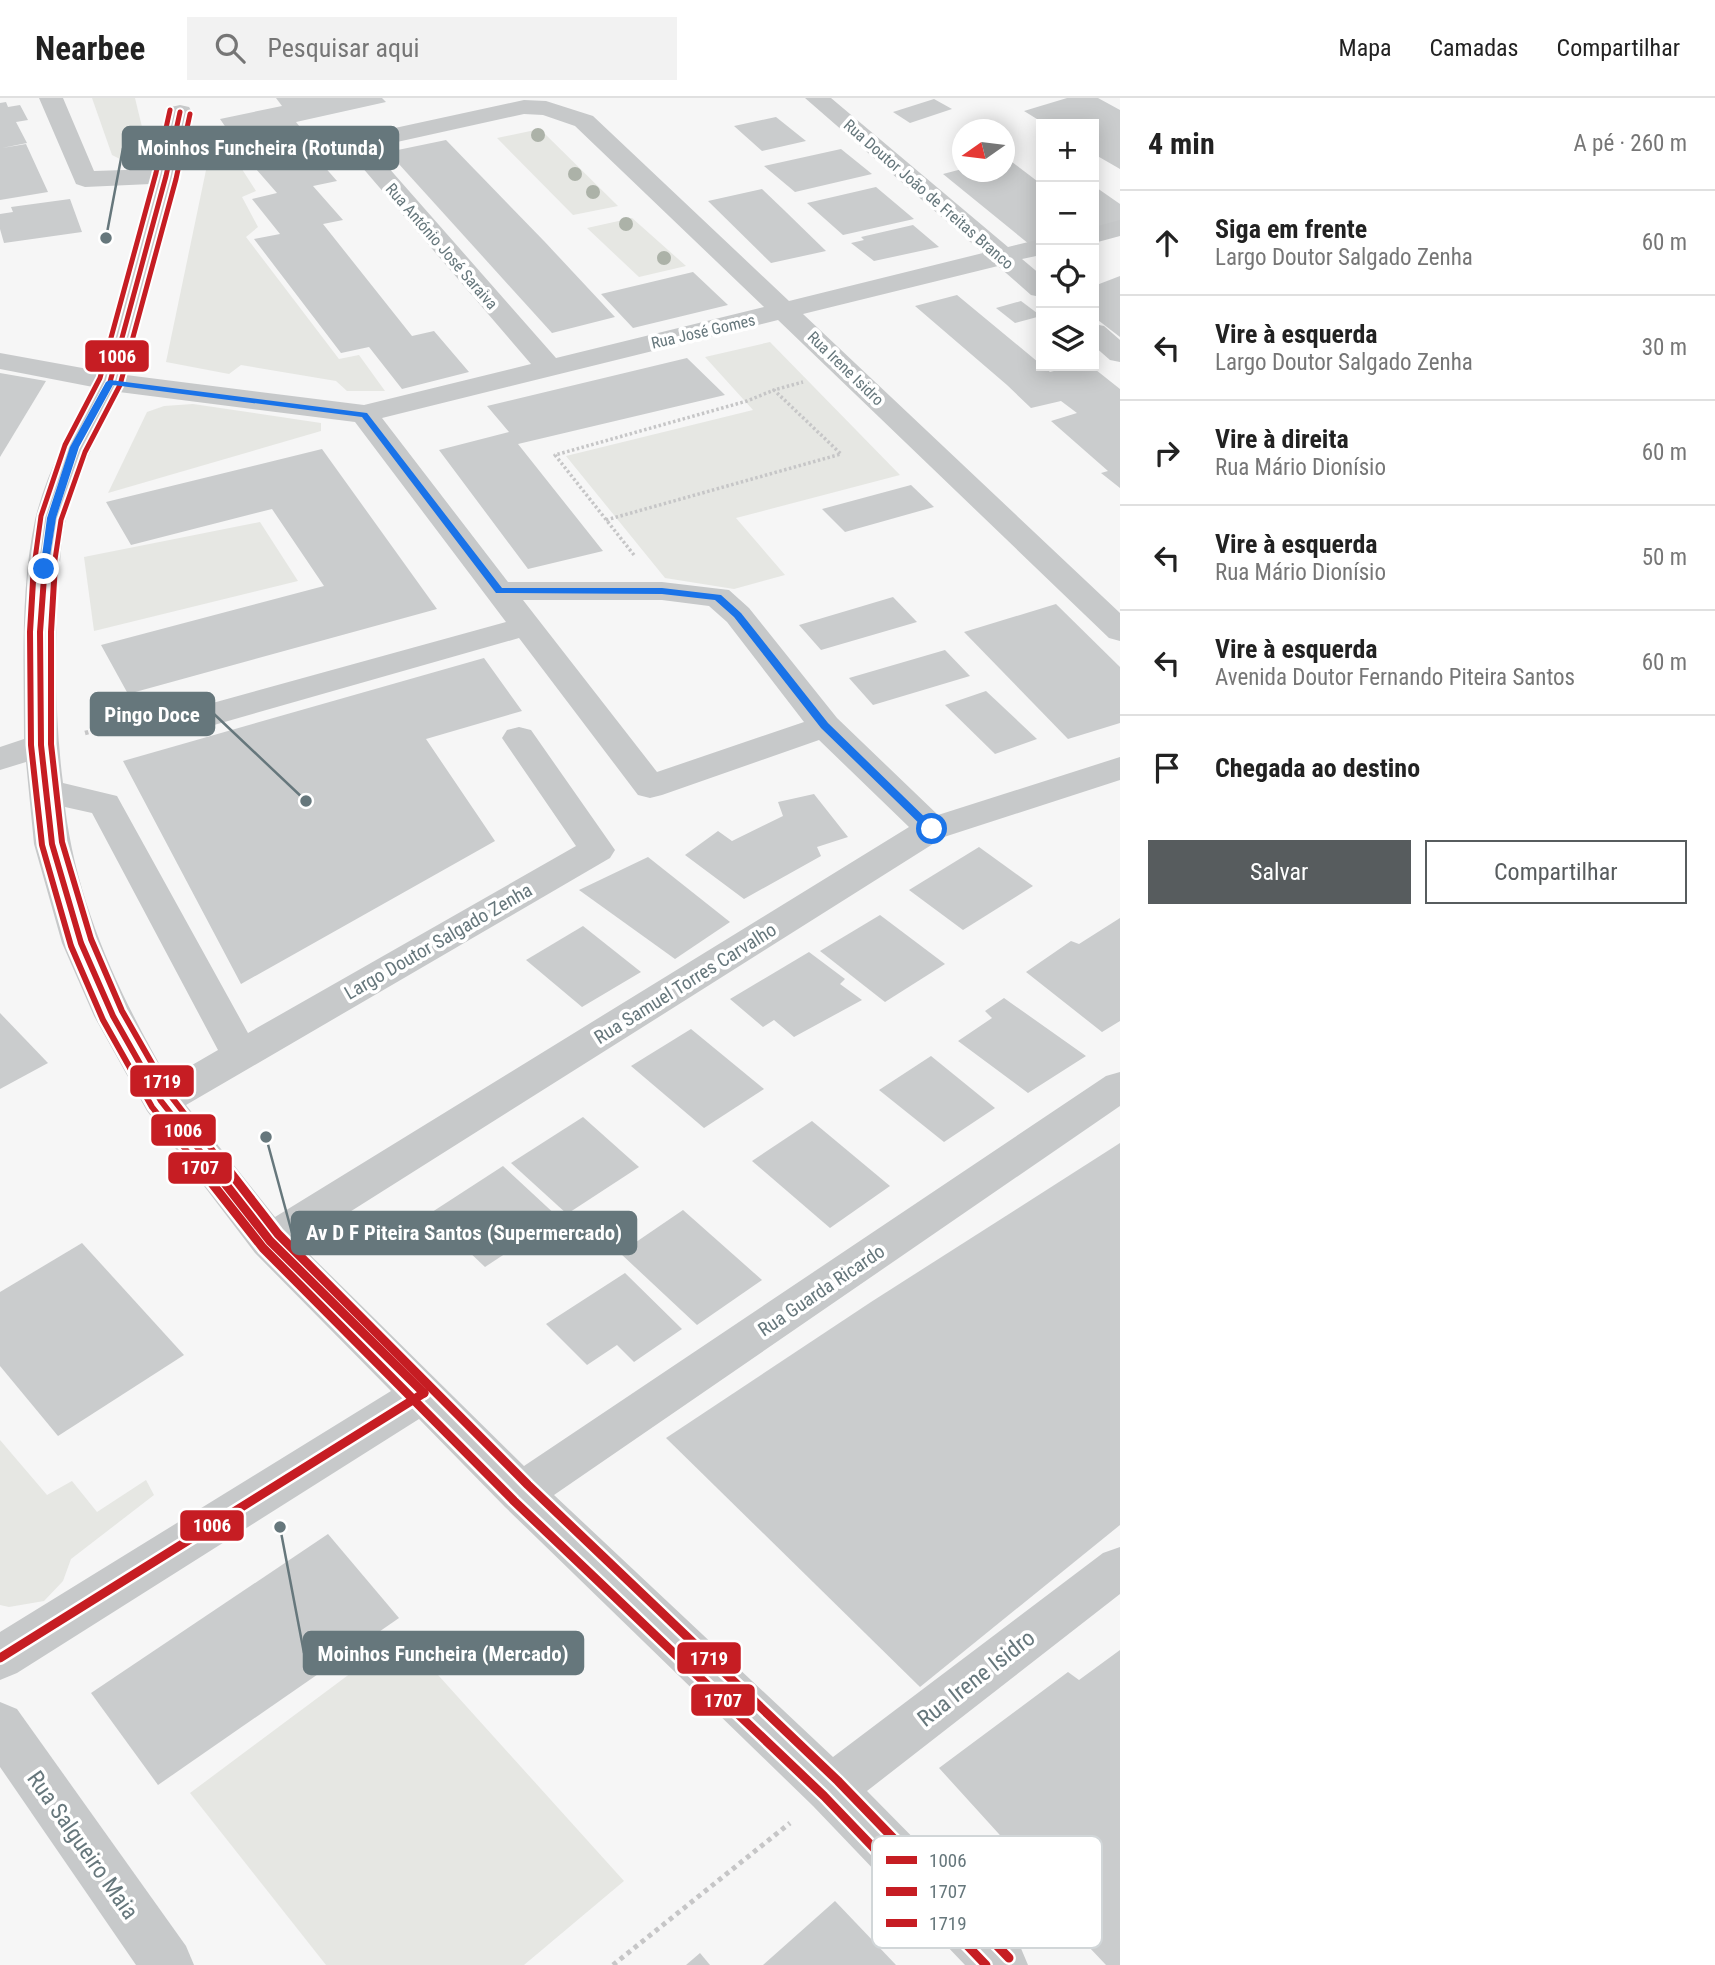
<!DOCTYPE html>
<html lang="pt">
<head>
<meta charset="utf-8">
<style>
	:root { --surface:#fff; --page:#f2f2f2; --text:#222; --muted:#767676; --line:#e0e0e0; --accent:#575c5e }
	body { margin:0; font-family:"Roboto Condensed",sans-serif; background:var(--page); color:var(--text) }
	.controls { position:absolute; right:21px; top:21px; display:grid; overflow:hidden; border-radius:0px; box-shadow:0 4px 18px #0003 }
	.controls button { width:63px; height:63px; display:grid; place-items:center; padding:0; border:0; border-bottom:2px solid var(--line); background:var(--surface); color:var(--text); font:35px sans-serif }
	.compass { position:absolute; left:952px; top:21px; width:63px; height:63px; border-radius:50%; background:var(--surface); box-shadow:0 4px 18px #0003; rotate:256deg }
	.stop { position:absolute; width:21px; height:21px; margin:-16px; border:5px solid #1a73e8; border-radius:50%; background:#fff }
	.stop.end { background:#1a73e8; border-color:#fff; box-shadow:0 2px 7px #0008 }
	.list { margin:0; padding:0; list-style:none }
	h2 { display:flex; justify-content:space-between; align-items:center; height:91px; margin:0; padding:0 28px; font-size:30px }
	h2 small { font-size:23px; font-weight:400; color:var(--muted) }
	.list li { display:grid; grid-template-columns:46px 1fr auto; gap:21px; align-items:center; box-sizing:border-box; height:105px; padding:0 28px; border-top:2px solid var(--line) }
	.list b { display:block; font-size:26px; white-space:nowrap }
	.list p { margin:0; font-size:23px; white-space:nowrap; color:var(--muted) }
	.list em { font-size:23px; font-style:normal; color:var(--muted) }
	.actions { display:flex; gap:14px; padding:21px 28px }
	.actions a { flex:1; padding:16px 0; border:2px solid var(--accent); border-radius:0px; text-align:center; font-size:24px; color:var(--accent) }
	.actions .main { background:var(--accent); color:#fff }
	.icon { flex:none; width:38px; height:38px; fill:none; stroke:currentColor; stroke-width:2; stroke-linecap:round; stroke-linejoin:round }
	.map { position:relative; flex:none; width:1120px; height:1867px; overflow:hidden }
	header { display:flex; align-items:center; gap:42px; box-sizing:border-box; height:98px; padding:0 35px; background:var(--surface); border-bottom:2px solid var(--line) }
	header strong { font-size:33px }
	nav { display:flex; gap:38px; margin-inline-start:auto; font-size:24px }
	.search { width:490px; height:63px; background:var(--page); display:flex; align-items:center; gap:18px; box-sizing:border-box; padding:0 24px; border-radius:0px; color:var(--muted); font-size:26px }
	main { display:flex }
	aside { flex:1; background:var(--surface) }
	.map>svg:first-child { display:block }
</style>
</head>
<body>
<header>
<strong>Nearbee</strong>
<div class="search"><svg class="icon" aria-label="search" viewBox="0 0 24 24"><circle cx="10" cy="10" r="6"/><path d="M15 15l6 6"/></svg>Pesquisar aqui</div>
<nav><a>Mapa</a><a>Camadas</a><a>Compartilhar</a></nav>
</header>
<main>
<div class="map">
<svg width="1120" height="1867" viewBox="0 0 1120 1867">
	<rect width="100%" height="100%" fill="#f6f6f6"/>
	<g fill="#e6e7e3">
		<polygon points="92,0 135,0 142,29 130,66 112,57"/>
		<polygon points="215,29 256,93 242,99 258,129 246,139 339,261 359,257 385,293 347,293 336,283 241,267 229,276 166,264"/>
		<polygon points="540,31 618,108 573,117 497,40"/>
		<polygon points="632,120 686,168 639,179 587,130"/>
		<polygon points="770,244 900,377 736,420 785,477 734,491 665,480 566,358 753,312 705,259"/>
		<polygon points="193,306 321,325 321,333 108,395 147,314 164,308"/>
		<polygon points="260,424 298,483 94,533 84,459"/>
		<polygon points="0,1342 47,1397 72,1383 97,1414 146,1382 154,1397 71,1461 63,1483 44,1503 9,1509 0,1507"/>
		<polygon points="402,1537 624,1783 524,1867 326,1867 190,1695"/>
	</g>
	<g fill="#cacccd">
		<polygon points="276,0 382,0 386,4 296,24 315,48 308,50 337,83 313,88 343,122 323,126 412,238 434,233 469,274 402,291 369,249 341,255 254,141 280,136 252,101 277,95 249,63 220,21 282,8"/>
		<polygon points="1067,0 1098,0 1120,12 1120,71 1094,56 1094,26 1045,26 1024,13"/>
		<polygon points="934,1 952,11 910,25 893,14"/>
		<polygon points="6,4 8,9 20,7 28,22 16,24 27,45 2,50 26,46 48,94 0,102 0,5"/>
		<polygon points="776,19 806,43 762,53 734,28"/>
		<polygon points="446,42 544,143 615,219 552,235 388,54"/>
		<polygon points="841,51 872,76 795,94 764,68"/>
		<polygon points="1008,61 1041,86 1041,143 1029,146 943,76 962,71 962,74 1004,74 1004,62"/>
		<polygon points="876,89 914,121 843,137 807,105"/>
		<polygon points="1094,90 1097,90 1120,106 1120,124 1094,130"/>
		<polygon points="762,91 785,113 826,153 771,165 708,103"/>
		<polygon points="70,101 82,134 4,145 0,131 0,116 13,114 11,109"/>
		<polygon points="913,127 939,149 874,163 851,145 864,142 861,139"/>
		<polygon points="693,174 728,207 633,230 601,196"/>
		<polygon points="1120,178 1120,239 1094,219 1094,188"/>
		<polygon points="957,197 1050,274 1073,268 1091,268 1120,291 1120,390 1101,375 1108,373 1051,323 1077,315 1061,303 1031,310 1007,287 915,208"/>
		<polygon points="1021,203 1041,218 1015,225 996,210"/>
		<polygon points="687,260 725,297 518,346 603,453 528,471 439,352 509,334 487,308"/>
		<polygon points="0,275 46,283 0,359"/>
		<polygon points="322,351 437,511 128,596 101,547 324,488 272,411 131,447 106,404"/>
		<polygon points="911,387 934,409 845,434 822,411"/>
		<polygon points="893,499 917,524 821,552 799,527"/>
		<polygon points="1056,506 1120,569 1120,625 1068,641 964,534"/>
		<polygon points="945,552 970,578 873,607 849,580"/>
		<polygon points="484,560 522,613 426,641 495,743 241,886 123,663"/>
		<polygon points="986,593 1037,641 995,656 945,607"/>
		<polygon points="814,696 848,739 817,749 821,758 744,801 685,757 718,733 732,743 783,718 778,704"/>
		<polygon points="979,749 1033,788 963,832 909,792"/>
		<polygon points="648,759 730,824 675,861 579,792"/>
		<polygon points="880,817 945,866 885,904 820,853"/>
		<polygon points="1120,820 1120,923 1102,934 1026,874 1071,843 1079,846"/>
		<polygon points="583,828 641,874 582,909 526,862"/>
		<polygon points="809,854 845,881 840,886 862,902 794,939 774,922 763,929 730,901"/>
		<polygon points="1004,900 1086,958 1028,995 958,943 992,920 985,913"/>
		<polygon points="0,915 48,965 0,991"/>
		<polygon points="691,931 764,991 704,1030 631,968"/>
		<polygon points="931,958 995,1010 944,1044 879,992"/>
		<polygon points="583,1019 639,1069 567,1116 511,1065"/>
		<polygon points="812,1023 890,1088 830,1130 752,1063"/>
		<polygon points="1120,1045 1120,1427 920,1589 666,1340 871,1204"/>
		<polygon points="503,1068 559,1120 485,1169 429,1116"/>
		<polygon points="683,1112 762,1182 697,1227 620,1155"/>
		<polygon points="82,1145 184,1257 58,1338 0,1268 0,1194"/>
		<polygon points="625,1175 682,1231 634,1264 617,1247 587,1267 546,1226"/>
		<polygon points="328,1436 399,1520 158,1687 91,1595"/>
		<polygon points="1120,1552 1120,1867 1106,1867 1052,1810 1057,1800 939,1670 1068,1574 1079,1582"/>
		<polygon points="835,1803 896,1867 763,1867"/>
		<polygon points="700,1855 710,1867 686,1867"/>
	</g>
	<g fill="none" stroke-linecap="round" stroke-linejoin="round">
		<g stroke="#c6c6c7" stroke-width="3.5" stroke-dasharray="2.5 2.5" stroke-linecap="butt">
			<polyline points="606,422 841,356 774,292 803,284"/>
			<polyline points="634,457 555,357 747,303 774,292"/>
		</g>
		<polyline stroke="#c6c6c7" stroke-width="4.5" stroke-dasharray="3.5 3.5" stroke-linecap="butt" points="85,635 134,621"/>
		<polyline stroke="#c6c6c7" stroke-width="5" stroke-dasharray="4.5 4.5" stroke-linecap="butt" points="613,1867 790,1725"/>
		<g fill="#c7c9ca" fill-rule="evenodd">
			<path d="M39 0H63L94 73 155 71 168 14 171 9 180 7 189 9 192 14 179 78 126 277 364 307 531 266 355 61 365 40 381 33 524 2 546 3 593 18 789 203 983 155 805 0H831L1008 149 1041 141V157L1022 161 1041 177V199L1031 197 998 168 803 216 1120 515V543L1109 540 778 222 382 320 508 484H662L729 492 749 510 837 620 938 717 1120 659V682L944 739 299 1146 524 1368 1106 978 1120 974V1008L554 1397 833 1659 1103 1455 1120 1449V1496L867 1693 1020 1848 1028 1867H965L813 1708 505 1409 419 1321 17 1575 0 1582V1534L391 1293 255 1155 147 1013 94 918 62 845 34 746 26 664 0 672V649L24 641C24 568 20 493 35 422 46 375 70 331 93 289L0 271V255L99 273 151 86 85 89 76 86ZM524 16 543 17 575 28 764 209 556 260 380 60 384 49 397 44ZM119 294 355 324 506 524 162 619 157 627 162 635 174 638 186 635 519 540 638 697 650 700 662 697 819 642 909 729 275 1119 186 1007 610 760 615 752 531 632 519 629 507 632 502 640 576 748 248 935 117 698 63 685C55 623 55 560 58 497 60 471 60 442 67 417 80 373 98 334 119 294ZM523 502H662L709 508 727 524 804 624 657 674ZM65 709 92 715 218 952 168 981C119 896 77 807 65 709Z"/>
			<polygon points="1120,122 1120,138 1094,145 1094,129"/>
			<polygon points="1094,226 1104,228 1120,242 1120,264 1110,262 1094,248"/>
			<polygon points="0,1604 17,1611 186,1848 194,1867 136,1867 0,1669"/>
		</g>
		<g stroke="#fff" stroke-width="9">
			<polyline id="bus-1-far2" points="44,468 51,420 75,350 110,284 166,78 180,14"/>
		</g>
		<g stroke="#fff" stroke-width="11">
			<polyline id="bus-1-far1" points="45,466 40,534 41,647 52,746 81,845 113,918 161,1003 218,1076"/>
		</g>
		<g stroke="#fff" stroke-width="14">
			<g id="bus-1">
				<polyline points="216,1074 270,1143 424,1295"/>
				<polyline points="0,1560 424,1295"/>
			</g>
		</g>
		<g stroke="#fff" stroke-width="9">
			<polyline id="bus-2-far2" points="34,468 41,418 65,347 100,280 156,75 170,12"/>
		</g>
		<g stroke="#fff" stroke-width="11">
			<polyline id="bus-2-far1" points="34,466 30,534 31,647 42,747 71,848 103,922 152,1009 205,1076"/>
		</g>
		<g stroke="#fff" stroke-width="14">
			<polyline id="bus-2" points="203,1074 263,1150 514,1403 824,1698 986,1867"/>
		</g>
		<g stroke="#fff" stroke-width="9">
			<polyline id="bus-3-far2" points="54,468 61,422 85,354 120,287 176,81 190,16"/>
		</g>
		<g stroke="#fff" stroke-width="11">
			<polyline id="bus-3-far1" points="55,466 51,534 51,646 62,744 91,841 122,913 170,997 231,1076"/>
		</g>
		<g stroke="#fff" stroke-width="14">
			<polyline id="bus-3" points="230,1074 278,1136 528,1387 838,1683 1009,1860"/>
		</g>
		<use href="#bus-1-far2" stroke="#c61d23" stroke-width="5"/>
		<use href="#bus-1-far1" stroke="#c61d23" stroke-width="6"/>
		<use href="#bus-1" stroke="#c61d23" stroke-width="9"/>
		<use href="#bus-2-far2" stroke="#c61d23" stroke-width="5"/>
		<use href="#bus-2-far1" stroke="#c61d23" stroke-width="6"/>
		<use href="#bus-2" stroke="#c61d23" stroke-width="9"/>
		<use href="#bus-3-far2" stroke="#c61d23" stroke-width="5"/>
		<use href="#bus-3-far1" stroke="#c61d23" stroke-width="6"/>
		<use href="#bus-3" stroke="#c61d23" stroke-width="9"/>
	</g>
	<g fill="#acb2a8">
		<circle cx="538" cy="37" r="7"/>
		<circle cx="575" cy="76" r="7"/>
		<circle cx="593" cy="94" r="7"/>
		<circle cx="626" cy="126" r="7"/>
		<circle cx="664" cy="160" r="7"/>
	</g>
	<polygon fill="#1a73e8" points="110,282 367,315 502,490 662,490 721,497 741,515 828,625 937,731 928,734 821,630 734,519 715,502 662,496 496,495 362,319 113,287 79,349 56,420 48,471 40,473 47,420 70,349 106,284"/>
	<g text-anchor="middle" stroke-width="7" stroke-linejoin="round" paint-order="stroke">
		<g font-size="16" fill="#66777c" stroke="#fff">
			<text transform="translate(929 96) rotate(41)" y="6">Rua Doutor João de Freitas Branco</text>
			<text transform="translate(442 148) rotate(49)" y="6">Rua António José Saraiva</text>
			<text transform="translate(703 233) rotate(-13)" y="6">Rua José Gomes</text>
			<text transform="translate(846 270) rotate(44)" y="6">Rua Irene Isidro</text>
		</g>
		<g font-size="19" fill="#66777c" stroke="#fff">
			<text transform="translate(438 843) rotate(-30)" y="7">Largo Doutor Salgado Zenha</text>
			<text transform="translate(685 885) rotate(-32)" y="7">Rua Samuel Torres Carvalho</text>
			<text transform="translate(821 1192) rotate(-34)" y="7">Rua Guarda Ricardo</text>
		</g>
		<g font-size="23" fill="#66777c" stroke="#fff">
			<text transform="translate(976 1580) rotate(-38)" y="8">Rua Irene Isidro</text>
			<text transform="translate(83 1747) rotate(55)" y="8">Rua Salgueiro Maia</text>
		</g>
	</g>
	<rect x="872" y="1738" width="230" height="112" rx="10" fill="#fff" stroke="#d1d6d8" stroke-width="2"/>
	<rect x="886" y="1758" width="31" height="8" fill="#c61d23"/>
	<rect x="886" y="1789" width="31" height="9" fill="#c61d23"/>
	<rect x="886" y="1821" width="31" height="8" fill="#c61d23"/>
	<g font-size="19" fill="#66777c">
		<text x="929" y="1769">1006</text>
		<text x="929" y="1800">1707</text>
		<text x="929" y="1832">1719</text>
	</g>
	<path fill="none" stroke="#66777c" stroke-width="2.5" d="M106 140L123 50M306 703L214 616M266 1039L292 1135M280 1429L304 1555"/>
	<g fill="#66777c" stroke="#fff" stroke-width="2.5">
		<circle cx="106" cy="140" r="7"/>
		<circle cx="306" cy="703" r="7"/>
		<circle cx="266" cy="1039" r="7"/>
		<circle cx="280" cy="1429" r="7"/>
	</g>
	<g fill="#66777c" stroke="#66777c" stroke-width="2.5">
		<rect x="123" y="29" width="275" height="42" rx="7"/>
		<rect x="91" y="595" width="123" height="42" rx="7"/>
		<rect x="292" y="1114" width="344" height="42" rx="7"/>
		<rect x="304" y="1534" width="279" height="42" rx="7"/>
	</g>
	<g font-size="21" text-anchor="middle" font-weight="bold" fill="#fff">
		<text x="261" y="57">Moinhos Funcheira (Rotunda)</text>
		<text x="152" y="624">Pingo Doce</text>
		<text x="464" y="1142">Av D F Piteira Santos (Supermercado)</text>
		<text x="443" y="1563">Moinhos Funcheira (Mercado)</text>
	</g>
	<g stroke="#fff" stroke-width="2.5">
		<rect x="84" y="241" width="66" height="34" rx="7" fill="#c61d23"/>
		<rect x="129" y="966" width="66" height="34" rx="7" fill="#c61d23"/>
		<rect x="150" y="1015" width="67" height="34" rx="7" fill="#c61d23"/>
		<rect x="167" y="1053" width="66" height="34" rx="7" fill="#c61d23"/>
		<rect x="179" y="1411" width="66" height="33" rx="7" fill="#c61d23"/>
		<rect x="676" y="1543" width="66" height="34" rx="7" fill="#c61d23"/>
		<rect x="690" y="1585" width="66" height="34" rx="7" fill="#c61d23"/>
	</g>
	<g font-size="19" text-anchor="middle" font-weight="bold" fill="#fff">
		<text x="117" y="265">1006</text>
		<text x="162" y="990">1719</text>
		<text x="183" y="1039">1006</text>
		<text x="200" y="1076">1707</text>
		<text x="212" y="1434">1006</text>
		<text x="709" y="1567">1719</text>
		<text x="723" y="1609">1707</text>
	</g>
</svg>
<div class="controls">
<button>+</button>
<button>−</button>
<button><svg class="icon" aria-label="locate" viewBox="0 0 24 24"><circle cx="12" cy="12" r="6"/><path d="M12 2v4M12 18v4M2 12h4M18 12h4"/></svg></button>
<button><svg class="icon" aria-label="layers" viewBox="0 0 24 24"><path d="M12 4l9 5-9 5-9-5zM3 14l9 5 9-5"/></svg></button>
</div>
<svg class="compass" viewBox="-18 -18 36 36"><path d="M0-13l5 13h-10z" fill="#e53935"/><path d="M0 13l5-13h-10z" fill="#767676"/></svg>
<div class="stop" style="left:932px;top:731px"></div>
<div class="stop end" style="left:44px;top:471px"></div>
</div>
<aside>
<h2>4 min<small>A pé · 260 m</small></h2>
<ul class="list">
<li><svg class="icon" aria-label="ahead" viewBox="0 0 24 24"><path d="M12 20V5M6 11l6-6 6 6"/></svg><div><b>Siga em frente</b><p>Largo Doutor Salgado Zenha</p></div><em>60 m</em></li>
<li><svg class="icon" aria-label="left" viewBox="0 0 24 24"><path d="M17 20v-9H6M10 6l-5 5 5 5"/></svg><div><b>Vire à esquerda</b><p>Largo Doutor Salgado Zenha</p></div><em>30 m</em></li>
<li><svg class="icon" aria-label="right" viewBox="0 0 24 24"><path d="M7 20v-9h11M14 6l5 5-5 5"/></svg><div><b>Vire à direita</b><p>Rua Mário Dionísio</p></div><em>60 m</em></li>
<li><svg class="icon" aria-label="left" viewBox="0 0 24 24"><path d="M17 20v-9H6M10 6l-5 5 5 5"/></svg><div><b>Vire à esquerda</b><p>Rua Mário Dionísio</p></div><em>50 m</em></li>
<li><svg class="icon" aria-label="left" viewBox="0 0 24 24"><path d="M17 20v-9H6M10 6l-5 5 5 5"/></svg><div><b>Vire à esquerda</b><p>Avenida Doutor Fernando Piteira Santos</p></div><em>60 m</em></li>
<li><svg class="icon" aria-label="arrive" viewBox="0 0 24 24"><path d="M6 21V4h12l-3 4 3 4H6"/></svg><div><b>Chegada ao destino</b></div></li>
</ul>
<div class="actions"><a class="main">Salvar</a><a>Compartilhar</a></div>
</aside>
</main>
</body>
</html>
